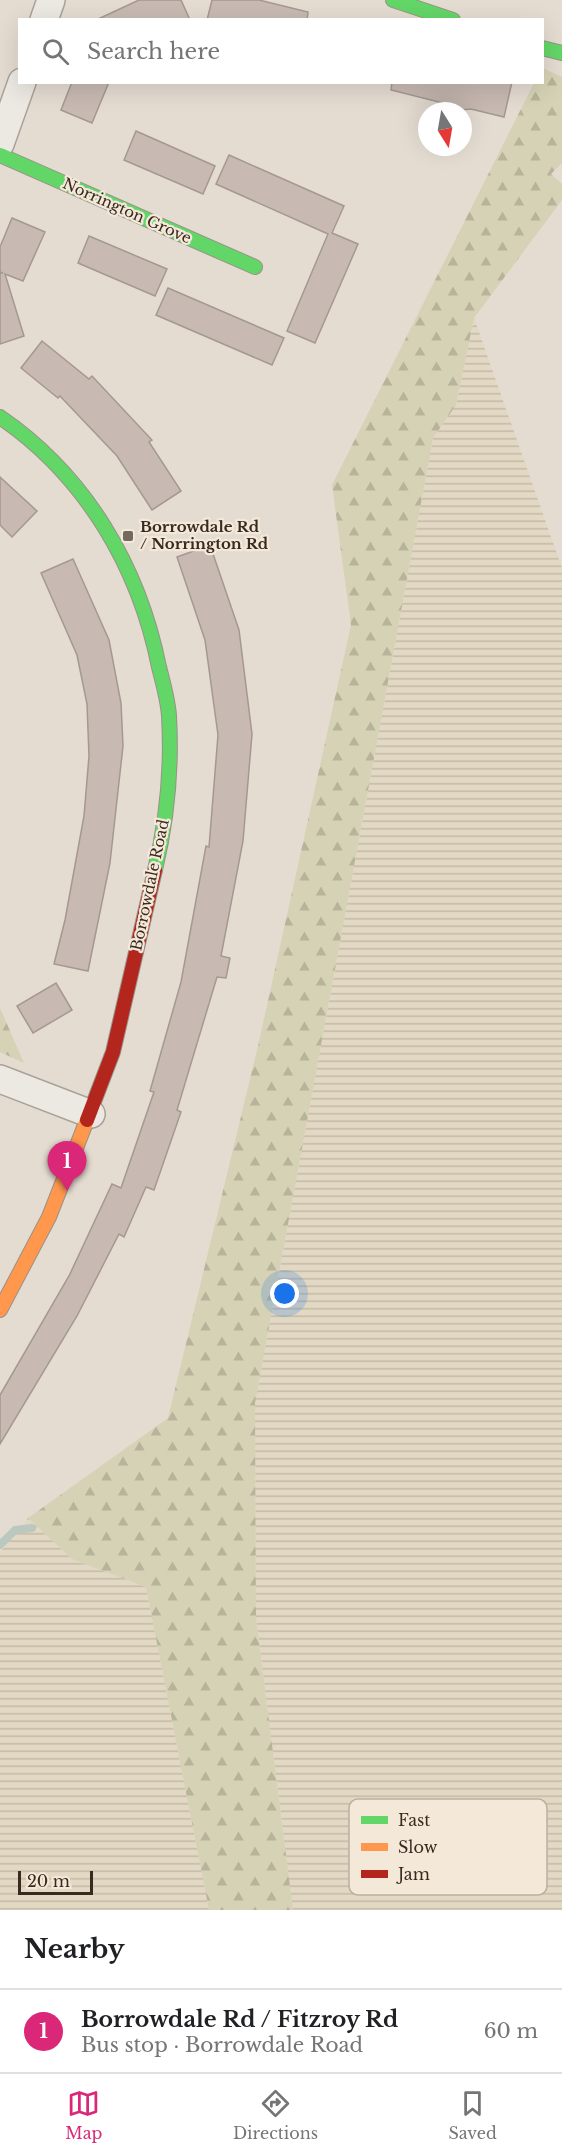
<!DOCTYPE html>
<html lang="en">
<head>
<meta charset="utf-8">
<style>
	:root { --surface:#fff; --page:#f2f2f2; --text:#202124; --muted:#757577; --line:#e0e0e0; --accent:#db2777 }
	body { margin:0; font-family:"Libre Baskerville",serif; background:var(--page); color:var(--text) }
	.compass { position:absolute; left:418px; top:102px; width:54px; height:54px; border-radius:50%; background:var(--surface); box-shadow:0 6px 24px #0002; rotate:169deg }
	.scale { position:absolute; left:18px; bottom:15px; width:75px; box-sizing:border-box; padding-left:6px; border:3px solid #392a21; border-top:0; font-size:16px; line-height:21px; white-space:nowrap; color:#392a21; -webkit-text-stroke:4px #f4e8d8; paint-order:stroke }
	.you { position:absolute; left:285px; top:1294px; width:21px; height:21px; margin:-15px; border:4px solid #fff; border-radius:50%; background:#1a73e8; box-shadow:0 0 0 9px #1a73e833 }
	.badge { display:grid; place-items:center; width:39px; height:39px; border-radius:50%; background:var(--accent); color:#fff; font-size:20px; font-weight:700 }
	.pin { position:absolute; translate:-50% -50px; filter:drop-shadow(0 2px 3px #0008) }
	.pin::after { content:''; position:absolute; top:32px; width:21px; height:18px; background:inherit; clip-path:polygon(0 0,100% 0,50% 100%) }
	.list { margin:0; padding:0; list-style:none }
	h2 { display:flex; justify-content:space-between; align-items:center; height:78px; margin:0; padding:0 24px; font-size:26px }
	h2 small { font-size:20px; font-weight:400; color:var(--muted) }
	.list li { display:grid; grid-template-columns:39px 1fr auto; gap:18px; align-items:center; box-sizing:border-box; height:84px; padding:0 24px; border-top:2px solid var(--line) }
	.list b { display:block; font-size:22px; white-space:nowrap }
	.list p { margin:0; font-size:20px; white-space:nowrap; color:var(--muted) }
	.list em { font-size:20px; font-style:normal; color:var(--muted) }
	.icon { flex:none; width:33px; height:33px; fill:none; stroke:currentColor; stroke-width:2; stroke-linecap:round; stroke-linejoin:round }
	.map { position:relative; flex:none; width:562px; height:1910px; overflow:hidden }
	.search { position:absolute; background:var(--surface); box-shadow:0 6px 24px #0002; left:18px; right:18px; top:18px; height:66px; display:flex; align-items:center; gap:15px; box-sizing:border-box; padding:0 21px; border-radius:0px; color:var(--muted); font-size:22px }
	.sheet { height:162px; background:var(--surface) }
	nav { display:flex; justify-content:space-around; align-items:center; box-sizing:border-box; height:84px; border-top:2px solid var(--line); background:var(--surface); font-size:16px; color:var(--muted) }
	nav a { display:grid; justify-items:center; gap:3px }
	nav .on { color:var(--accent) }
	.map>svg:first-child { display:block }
</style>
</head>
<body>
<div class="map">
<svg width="562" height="1910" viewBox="0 0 562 1910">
	<defs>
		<pattern id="farmland-rules" width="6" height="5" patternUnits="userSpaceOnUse" patternTransform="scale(1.5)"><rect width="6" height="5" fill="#e2d8c3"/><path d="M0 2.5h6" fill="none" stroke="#c3baa7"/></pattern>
		<pattern id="forest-firs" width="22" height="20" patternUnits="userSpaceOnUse" patternTransform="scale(1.5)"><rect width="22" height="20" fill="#d6d2b5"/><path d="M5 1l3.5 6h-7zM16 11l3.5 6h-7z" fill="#b8b49b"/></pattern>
	</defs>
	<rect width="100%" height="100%" fill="#e4dcd1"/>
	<g fill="url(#farmland-rules)">
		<polygon points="474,318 562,568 562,1910 293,1910 256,1618 255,1403 433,438 456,405"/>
		<polygon points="28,1518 72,1559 146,1587 209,1910 0,1910 0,1552"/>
	</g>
	<g fill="url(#forest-firs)">
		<polygon points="543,68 562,77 562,163 551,174 562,184 562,200 474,318 456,405 433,438 255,1403 256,1618 293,1910 209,1910 146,1587 72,1559 28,1518 168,1418 258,1046 351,625 332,485 534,83 542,82"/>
		<polygon points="0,1008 24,1063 0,1052"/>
	</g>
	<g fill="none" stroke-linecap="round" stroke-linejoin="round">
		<polyline stroke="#bbc8bf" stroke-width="8" points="0,1545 15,1530 32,1528"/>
	</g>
	<g fill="#c8bab2" stroke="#a59890" stroke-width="1.5">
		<polygon points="139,0 181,0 190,20 96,20"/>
		<polygon points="212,0 259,0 308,12 307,20 207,20"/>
		<polygon points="72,82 109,82 92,123 61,110"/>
		<polygon points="392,82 512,82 504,117 471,109 450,111 451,105 391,90"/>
		<polygon points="136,131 215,166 203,194 124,160"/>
		<polygon points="229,155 344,206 332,233 358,244 315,343 287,331 328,234 216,184"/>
		<polygon points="12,218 45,232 23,281 5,274 24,336 0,344 0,273 3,273 0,272 0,247"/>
		<polygon points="89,236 167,269 155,296 78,263"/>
		<polygon points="168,288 284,338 272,365 156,315"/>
		<polygon points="42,341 89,379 92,376 152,440 149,442 181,491 152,510 117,456 60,396 58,398 21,368"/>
		<polygon points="0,477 37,511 12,537 0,525"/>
		<polygon points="210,545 239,630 252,734 243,841 221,956 230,958 226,978 217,977 177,1110 181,1112 154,1190 146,1187 124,1237 119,1234 77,1316 0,1444 0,1395 69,1276 112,1184 121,1188 154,1092 150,1091 181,982 206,846 209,847 218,735 205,640 177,557"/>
		<polygon points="73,559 109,640 121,703 123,746 110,863 88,971 54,964 65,920 84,816 89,756 87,704 77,655 41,573"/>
		<polygon points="56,983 72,1010 33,1033 17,1006"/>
	</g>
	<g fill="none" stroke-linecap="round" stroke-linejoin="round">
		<g stroke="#aaa299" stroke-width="30">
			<g id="street">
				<polyline points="44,20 51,0"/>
				<polyline points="0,144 22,82"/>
				<polyline points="0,1079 91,1114"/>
			</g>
		</g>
		<g stroke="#99918a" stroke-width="16">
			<g id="fast">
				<polyline points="393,0 453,20"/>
				<polyline points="542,48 562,53"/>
				<polyline points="0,155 255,267"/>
				<path d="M0 417C86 476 139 567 159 667 163 683 168 700 169 716 172 768 167 820 155 870"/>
			</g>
		</g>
		<g stroke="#99918a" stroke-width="16">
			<polyline id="slow" points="0,1310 49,1217 87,1120"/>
		</g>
		<g stroke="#99918a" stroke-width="16">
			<polyline id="jam" points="87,1120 113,1052 155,870"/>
		</g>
		<use href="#street" stroke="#ece8e2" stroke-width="27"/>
		<use href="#fast" stroke="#63d668" stroke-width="14"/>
		<use href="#slow" stroke="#ff974d" stroke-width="14"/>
		<use href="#jam" stroke="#b3261e" stroke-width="14"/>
	</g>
	<rect fill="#75685f" stroke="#f4e8d8" stroke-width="2" x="122" y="530" width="12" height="12" rx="3"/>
	<g text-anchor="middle" stroke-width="4.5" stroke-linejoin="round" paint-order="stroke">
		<g font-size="15" fill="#392a21" stroke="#f4e8d8">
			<text transform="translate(127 211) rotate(24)" y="5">Norrington Grove</text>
			<text transform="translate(150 885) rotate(-78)" y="5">Borrowdale Road</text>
		</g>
		<g font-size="15" font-weight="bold" fill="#392a21" stroke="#f4e8d8" text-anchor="start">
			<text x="140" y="532">Borrowdale Rd<tspan x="140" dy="17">/ Norrington Rd</tspan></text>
		</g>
	</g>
	<rect x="349" y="1799" width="198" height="96" rx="9" fill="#f4e8d8" stroke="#bcafa1" stroke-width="1.5"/>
	<rect x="361" y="1816" width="27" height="8" fill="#63d668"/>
	<rect x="361" y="1843" width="27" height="8" fill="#ff974d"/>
	<rect x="361" y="1870" width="27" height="8" fill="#b3261e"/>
	<g font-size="16" fill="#392a21">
		<text x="398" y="1826">Fast</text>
		<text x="398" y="1853">Slow</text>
		<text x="398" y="1880">Jam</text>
	</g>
</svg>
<svg class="compass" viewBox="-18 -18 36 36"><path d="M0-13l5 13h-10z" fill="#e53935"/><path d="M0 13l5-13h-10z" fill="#757577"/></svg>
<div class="scale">20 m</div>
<div class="you"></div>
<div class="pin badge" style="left:67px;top:1191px">1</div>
<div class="search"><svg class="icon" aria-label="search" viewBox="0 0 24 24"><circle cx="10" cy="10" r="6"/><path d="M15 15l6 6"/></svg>Search here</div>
</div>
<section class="sheet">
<h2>Nearby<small></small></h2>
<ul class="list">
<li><span class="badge">1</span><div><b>Borrowdale Rd / Fitzroy Rd</b><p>Bus stop · Borrowdale Road</p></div><em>60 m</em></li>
</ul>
</section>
<nav>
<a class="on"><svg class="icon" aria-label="map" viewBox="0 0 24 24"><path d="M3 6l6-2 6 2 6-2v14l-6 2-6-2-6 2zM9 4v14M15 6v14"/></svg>Map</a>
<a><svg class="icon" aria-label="directions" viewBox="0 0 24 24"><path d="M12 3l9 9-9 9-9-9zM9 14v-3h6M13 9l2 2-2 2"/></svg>Directions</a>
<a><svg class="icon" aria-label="saved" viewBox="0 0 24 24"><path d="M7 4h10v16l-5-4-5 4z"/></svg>Saved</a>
</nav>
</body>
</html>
